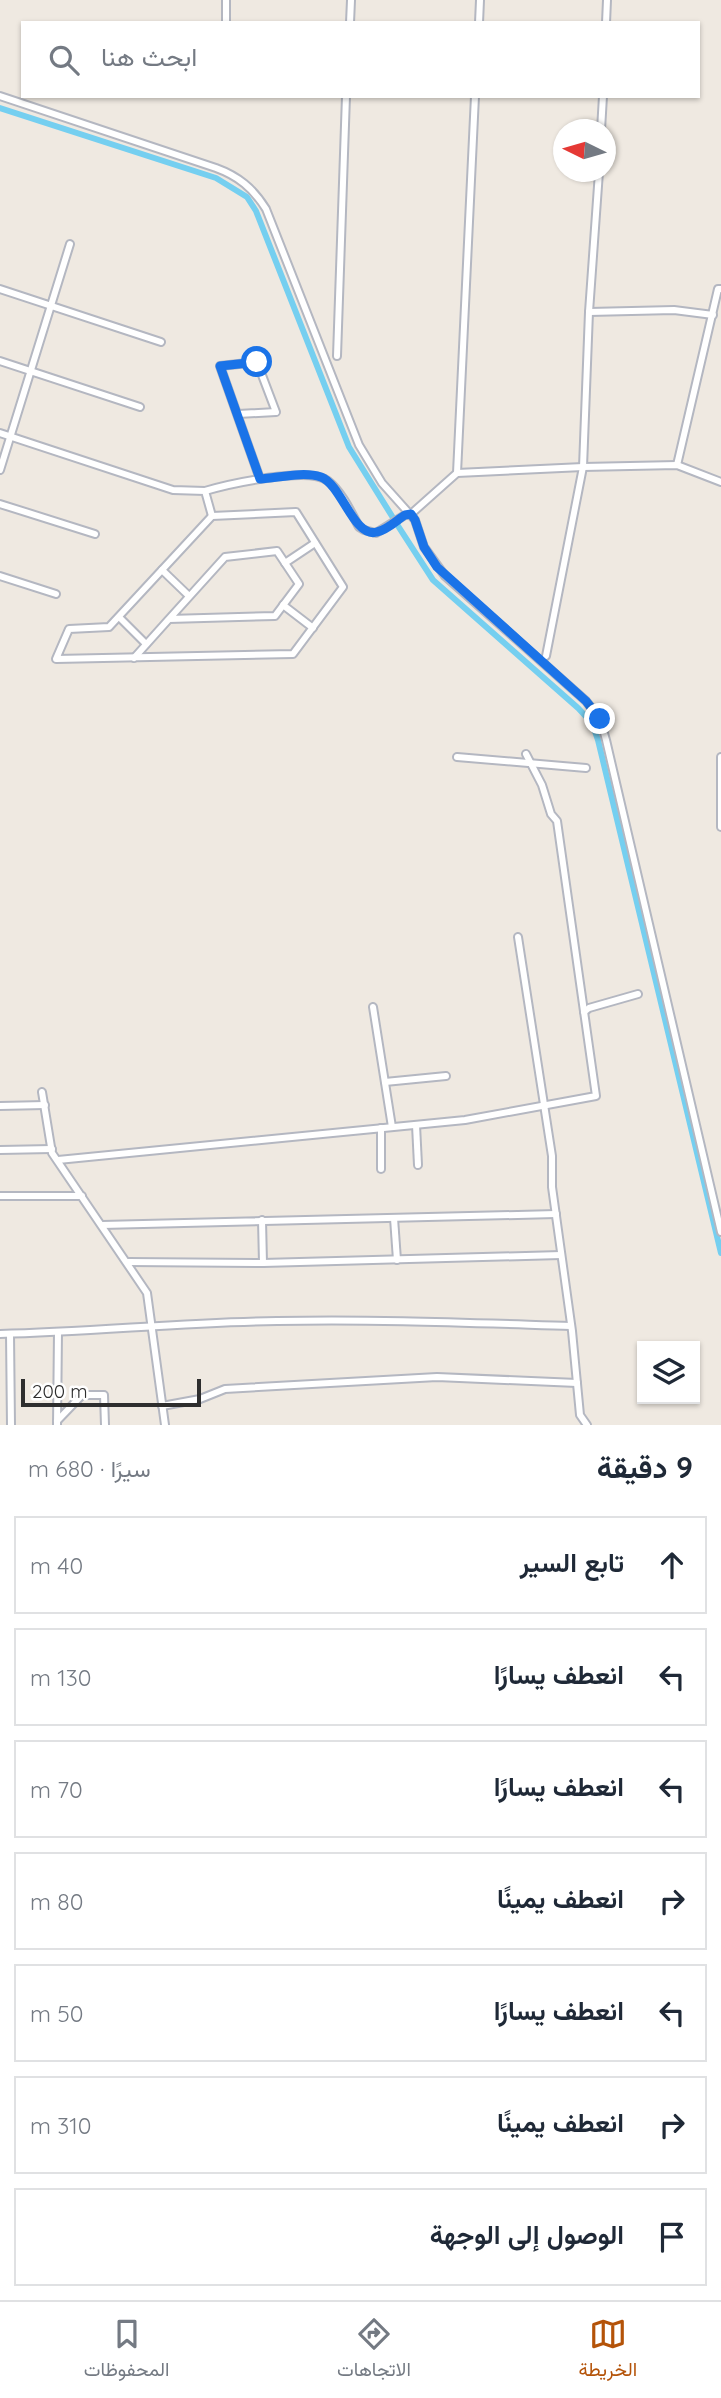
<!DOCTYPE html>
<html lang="ar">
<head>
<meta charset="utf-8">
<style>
	:root { --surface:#fff; --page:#f6f6f7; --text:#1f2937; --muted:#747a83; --line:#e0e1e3; --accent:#b45309 }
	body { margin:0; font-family:Quicksand,Vazirmatn,sans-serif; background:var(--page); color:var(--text); direction:rtl }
	.controls { position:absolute; right:21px; bottom:21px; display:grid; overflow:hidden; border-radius:0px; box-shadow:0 2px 5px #0004 }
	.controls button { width:63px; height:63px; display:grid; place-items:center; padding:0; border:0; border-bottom:2px solid var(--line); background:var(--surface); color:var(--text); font:35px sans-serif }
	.compass { position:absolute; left:553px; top:119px; width:63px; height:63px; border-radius:50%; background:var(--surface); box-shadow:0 2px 5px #0004; rotate:275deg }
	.scale { position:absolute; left:21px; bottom:18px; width:180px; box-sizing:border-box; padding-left:7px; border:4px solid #2e2e2e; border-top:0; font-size:19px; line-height:24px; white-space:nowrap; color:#2e2e2e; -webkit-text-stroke:5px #fff; paint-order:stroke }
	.stop { position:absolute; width:21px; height:21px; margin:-16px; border:5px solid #1a73e8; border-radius:50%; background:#fff }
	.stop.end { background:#1a73e8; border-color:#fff; box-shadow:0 2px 7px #0008 }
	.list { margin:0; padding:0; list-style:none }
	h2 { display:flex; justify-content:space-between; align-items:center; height:91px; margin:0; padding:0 28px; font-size:30px }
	h2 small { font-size:23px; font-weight:400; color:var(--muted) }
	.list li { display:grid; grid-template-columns:46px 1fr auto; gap:21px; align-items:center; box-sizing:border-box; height:98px; margin:0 14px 14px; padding:0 14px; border:2px solid var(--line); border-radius:0px }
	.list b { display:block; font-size:26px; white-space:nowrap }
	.list em { font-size:23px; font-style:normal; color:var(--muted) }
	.icon { flex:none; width:38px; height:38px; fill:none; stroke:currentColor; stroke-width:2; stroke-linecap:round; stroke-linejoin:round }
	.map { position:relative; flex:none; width:721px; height:1425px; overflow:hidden; direction:ltr }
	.search { position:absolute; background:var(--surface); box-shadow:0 2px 5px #0004; left:21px; right:21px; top:21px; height:77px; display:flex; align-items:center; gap:18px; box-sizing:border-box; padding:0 24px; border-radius:0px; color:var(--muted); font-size:26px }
	.sheet { height:875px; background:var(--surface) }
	nav { display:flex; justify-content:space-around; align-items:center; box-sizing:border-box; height:98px; border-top:2px solid var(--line); background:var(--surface); font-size:19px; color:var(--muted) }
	nav a { display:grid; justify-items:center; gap:4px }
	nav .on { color:var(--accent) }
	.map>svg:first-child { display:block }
</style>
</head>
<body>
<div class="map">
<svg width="721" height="1425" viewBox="0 0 721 1425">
	<rect width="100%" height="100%" fill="#efe9e1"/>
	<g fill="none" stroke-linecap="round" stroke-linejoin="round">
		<polyline stroke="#75cff0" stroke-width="6" points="0,108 216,178 247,197 256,211 349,447 400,529 433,580 578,708 592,723 598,740 721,1253"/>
		<g stroke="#b4b7c1" stroke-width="10">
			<g id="minor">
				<polyline points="226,23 226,0"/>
				<polyline points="350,23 351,0"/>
				<polyline points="479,23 480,0"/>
				<polyline points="606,23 607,0"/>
				<path d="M0 96 216 168C238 176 253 188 266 209L359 445 382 483 415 520 424 547 445 576 586 701 600 719 606 740 721 1232"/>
				<polyline points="601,130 603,96"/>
				<polyline points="0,289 161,342"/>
				<polyline points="589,312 674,310 713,315"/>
				<polyline points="337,356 346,96"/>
				<polyline points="0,361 140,407"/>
				<polyline points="238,414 276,412 257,362 220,366 260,479"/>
				<polyline points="0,433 173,490 205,491 212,516"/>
				<polyline points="677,465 718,289 721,289"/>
				<polyline points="0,470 70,244"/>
				<polyline points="457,473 475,96"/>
				<path d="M205 491C229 484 309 466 328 481 342 492 351 512 359 527L364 530 376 533 405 515 411 514 457 473 583 467 677 465 721 482"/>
				<polyline points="0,504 95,534"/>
				<polygon points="296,512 343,587 293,654 56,659 69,629 109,627 212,516"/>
				<polyline points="285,563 315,543"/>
				<polyline points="162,570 189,596"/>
				<polyline points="0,576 56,594"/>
				<polyline points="283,605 313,628"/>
				<polyline points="119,617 146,644"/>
				<polyline points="546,656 583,467 589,312 599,172"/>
				<polyline points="134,658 169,619 275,616 299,584 277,551 225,557 169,619"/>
				<polyline points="457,757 586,768"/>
				<polyline points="721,757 721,827"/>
				<polyline points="518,937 552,1156 552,1187 572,1331 580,1415 587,1425"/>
				<polyline points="373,1007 392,1127"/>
				<polyline points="584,1012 589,1008 638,994"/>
				<polyline points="385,1082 446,1076"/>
				<polyline points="42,1092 52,1153 147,1293 165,1425"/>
				<polyline points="0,1106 45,1105"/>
				<polyline points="416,1125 418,1165"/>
				<polyline points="381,1128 381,1169"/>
				<polyline points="0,1150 52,1149"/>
				<polyline points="58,1160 465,1120 596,1096 557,821 551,814 542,785 526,754"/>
				<polyline points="0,1196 82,1196"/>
				<polyline points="394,1218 397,1260"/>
				<polyline points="262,1220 263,1263"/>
				<polyline points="102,1225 556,1214"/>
				<polyline points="128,1262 263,1263 561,1255"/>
				<path d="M0 1334C93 1332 185 1322 277 1321 375 1319 473 1323 571 1326"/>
				<polyline points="10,1334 11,1425"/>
				<polyline points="162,1406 200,1399 225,1389 437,1377 577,1383"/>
				<polyline points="57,1421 82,1395 104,1395 105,1425"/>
				<polyline points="57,1425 58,1332"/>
			</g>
		</g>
		<use href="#minor" stroke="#fff" stroke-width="6"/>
	</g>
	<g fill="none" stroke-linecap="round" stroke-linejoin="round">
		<path stroke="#1a73e8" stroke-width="9" d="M257 362 220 366 260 479C278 478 303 471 321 477 342 485 354 539 377 532 387 530 397 520 405 515L411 514 415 520 424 547 437 567 586 701 600 719"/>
	</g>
</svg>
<div class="controls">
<button><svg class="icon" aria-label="layers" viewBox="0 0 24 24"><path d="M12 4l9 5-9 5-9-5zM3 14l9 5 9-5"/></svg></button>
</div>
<svg class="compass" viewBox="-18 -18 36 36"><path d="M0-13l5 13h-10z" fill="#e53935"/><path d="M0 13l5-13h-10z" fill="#747a83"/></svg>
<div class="scale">200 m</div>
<div class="stop" style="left:257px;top:362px"></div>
<div class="stop end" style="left:600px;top:719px"></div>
<div class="search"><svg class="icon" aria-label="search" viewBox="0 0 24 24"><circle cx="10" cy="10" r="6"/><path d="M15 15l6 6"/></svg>ابحث هنا</div>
</div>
<section class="sheet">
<h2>9 دقيقة<small>سيرًا · 680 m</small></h2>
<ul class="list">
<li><svg class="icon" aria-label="ahead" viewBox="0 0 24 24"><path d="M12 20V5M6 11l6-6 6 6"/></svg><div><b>تابع السير</b></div><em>40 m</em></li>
<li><svg class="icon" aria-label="left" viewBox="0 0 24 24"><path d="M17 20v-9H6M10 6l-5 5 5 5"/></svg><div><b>انعطف يسارًا</b></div><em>130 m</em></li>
<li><svg class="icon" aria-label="left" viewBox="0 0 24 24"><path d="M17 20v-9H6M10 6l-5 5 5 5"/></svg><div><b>انعطف يسارًا</b></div><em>70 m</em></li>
<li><svg class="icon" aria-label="right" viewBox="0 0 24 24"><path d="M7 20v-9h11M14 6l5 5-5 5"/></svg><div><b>انعطف يمينًا</b></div><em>80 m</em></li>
<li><svg class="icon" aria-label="left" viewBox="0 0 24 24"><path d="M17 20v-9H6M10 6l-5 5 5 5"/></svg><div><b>انعطف يسارًا</b></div><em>50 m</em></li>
<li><svg class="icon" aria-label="right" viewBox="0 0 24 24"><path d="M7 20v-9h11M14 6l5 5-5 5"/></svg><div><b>انعطف يمينًا</b></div><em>310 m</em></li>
<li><svg class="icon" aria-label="arrive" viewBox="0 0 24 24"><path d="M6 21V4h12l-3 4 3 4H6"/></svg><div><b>الوصول إلى الوجهة</b></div></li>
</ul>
</section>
<nav>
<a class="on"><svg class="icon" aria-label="map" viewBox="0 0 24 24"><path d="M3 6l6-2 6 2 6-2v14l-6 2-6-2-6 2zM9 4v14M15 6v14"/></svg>الخريطة</a>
<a><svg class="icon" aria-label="directions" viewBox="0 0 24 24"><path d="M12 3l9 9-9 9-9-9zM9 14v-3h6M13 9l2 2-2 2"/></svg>الاتجاهات</a>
<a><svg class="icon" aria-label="saved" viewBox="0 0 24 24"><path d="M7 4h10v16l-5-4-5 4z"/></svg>المحفوظات</a>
</nav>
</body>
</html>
